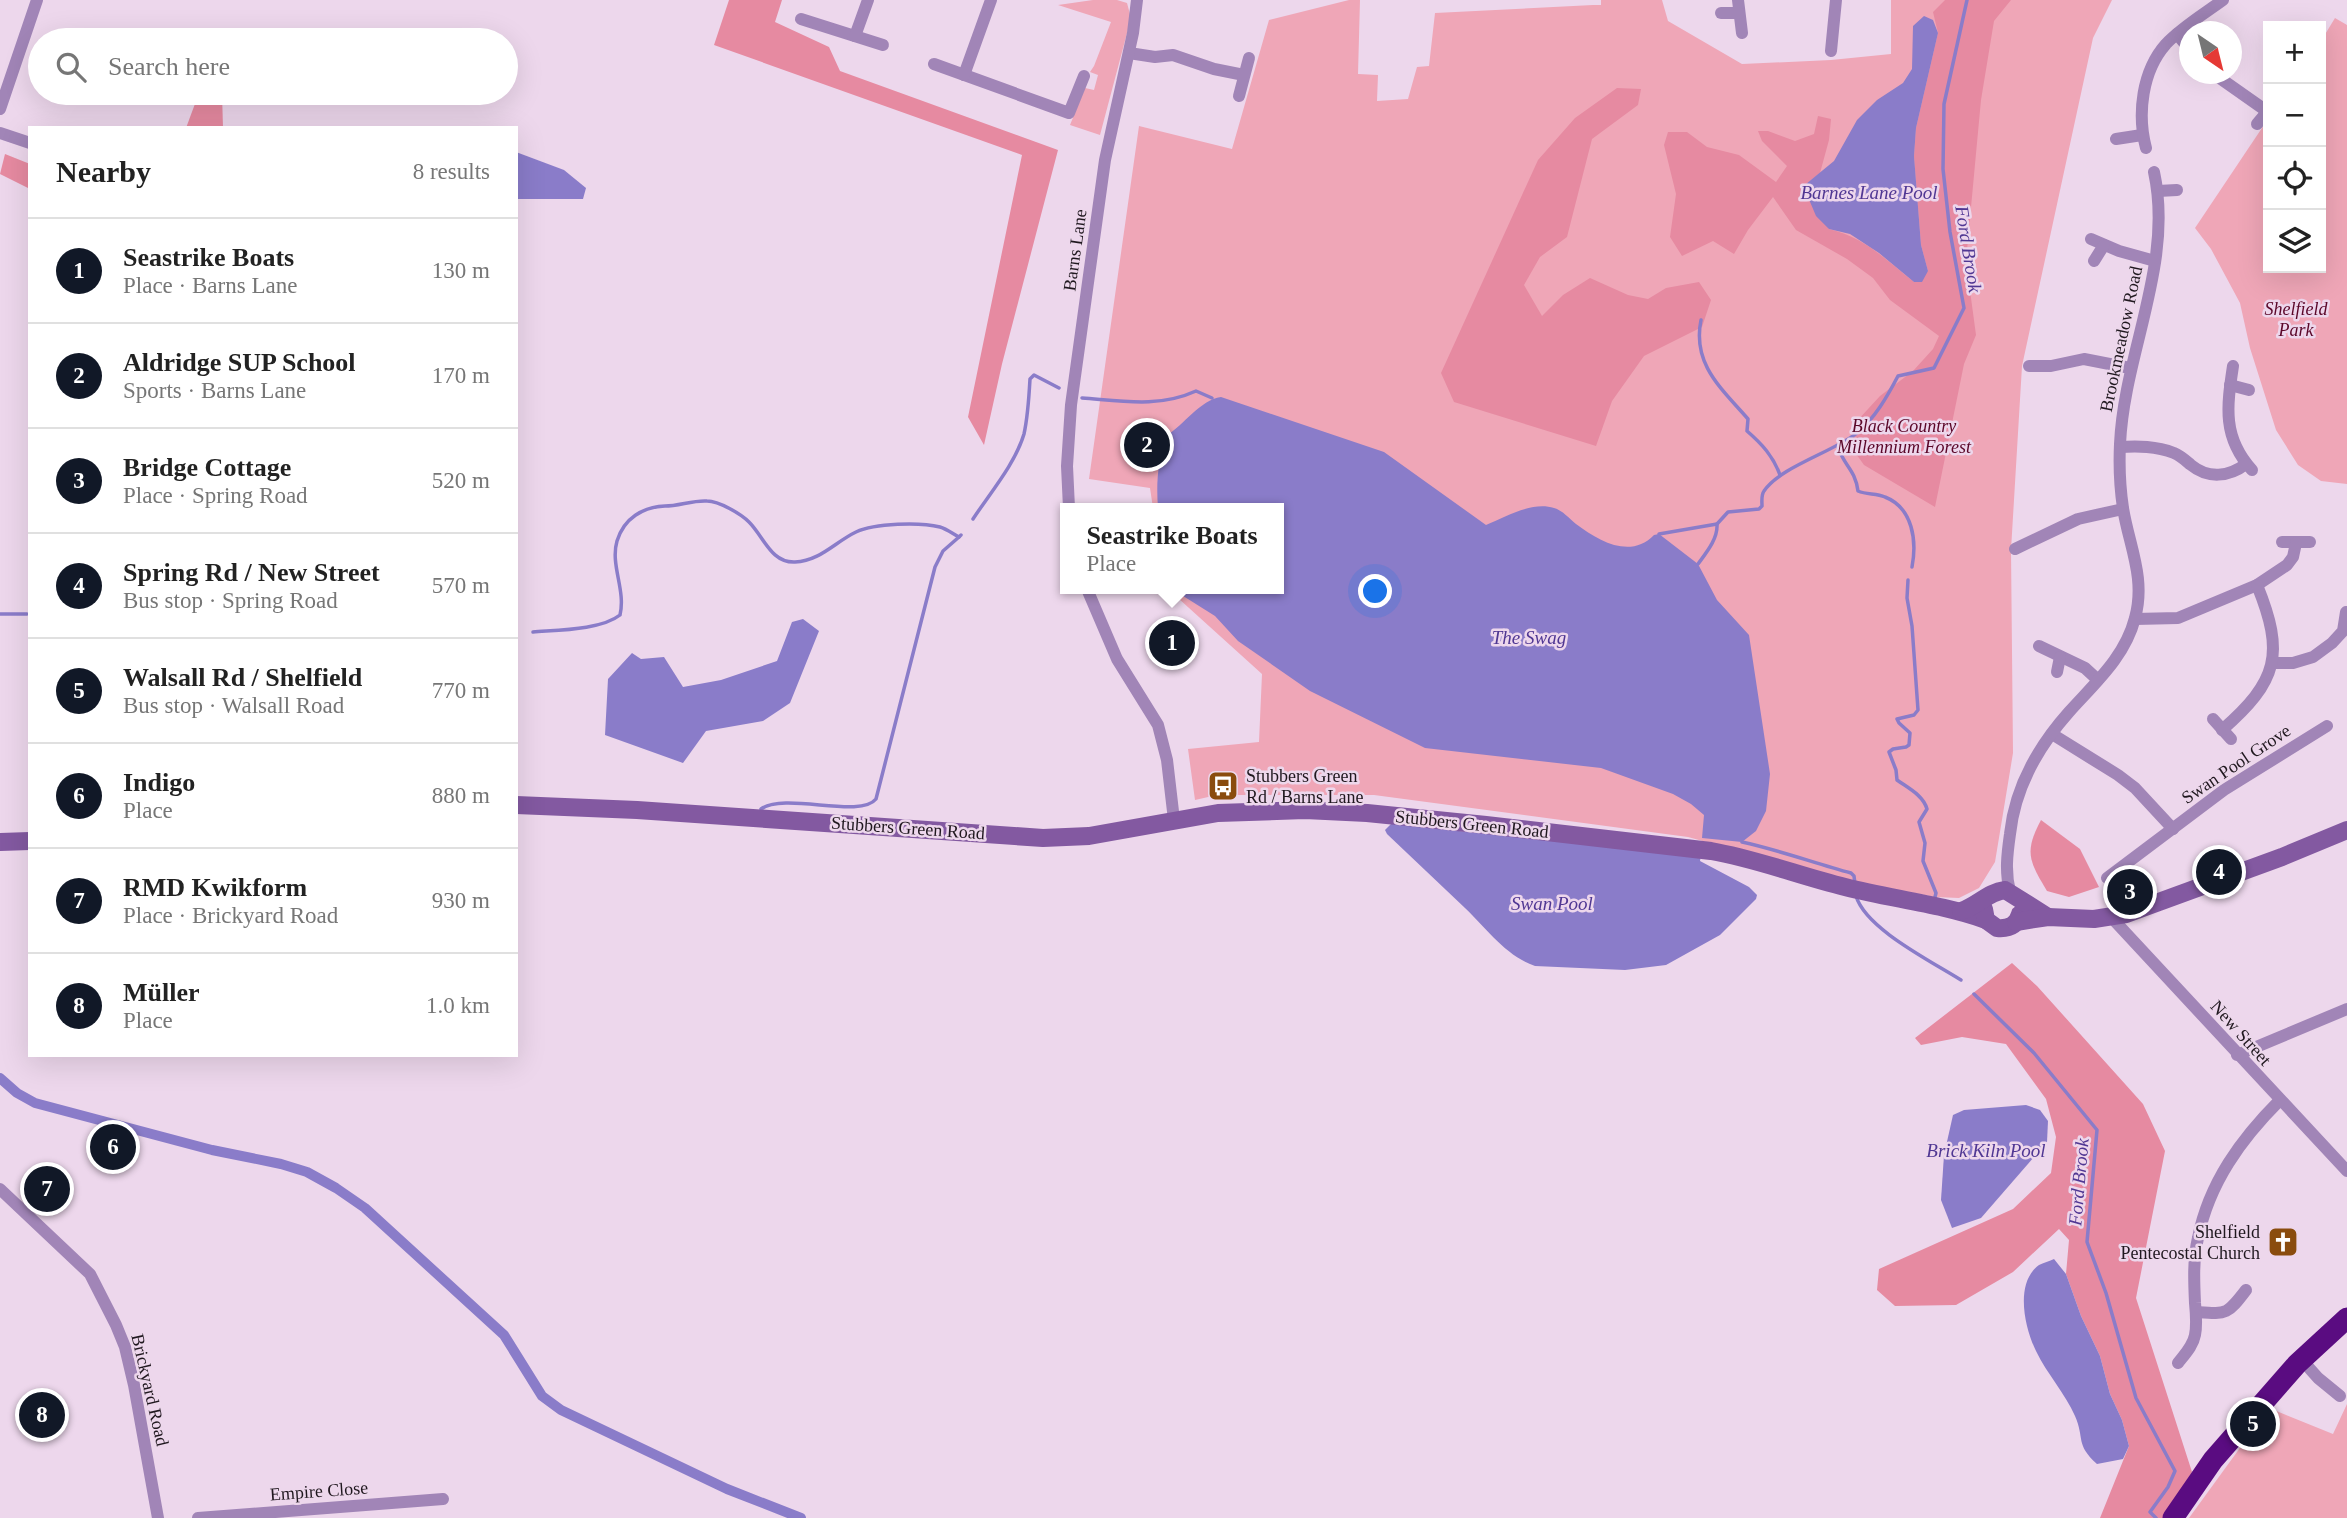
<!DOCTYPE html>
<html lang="en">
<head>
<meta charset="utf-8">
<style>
	:root { --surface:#fff; --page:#f6f6f6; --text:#222; --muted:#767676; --line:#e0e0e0; --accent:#111827 }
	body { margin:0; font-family:"Times New Roman",serif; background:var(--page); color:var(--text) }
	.controls { position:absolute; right:21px; top:21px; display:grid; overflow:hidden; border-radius:0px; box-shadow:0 7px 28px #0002 }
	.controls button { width:63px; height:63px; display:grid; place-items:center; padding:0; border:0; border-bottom:2px solid var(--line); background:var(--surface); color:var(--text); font:35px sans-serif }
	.compass { position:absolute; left:2179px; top:21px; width:63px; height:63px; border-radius:50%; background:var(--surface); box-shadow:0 7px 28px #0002; rotate:145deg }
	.you { position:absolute; left:1376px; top:592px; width:24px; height:24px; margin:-18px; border:5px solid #fff; border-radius:50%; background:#1a73e8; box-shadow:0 0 0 10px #1a73e833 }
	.badge { display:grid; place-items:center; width:46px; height:46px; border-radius:50%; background:var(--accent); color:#fff; font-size:23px; font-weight:700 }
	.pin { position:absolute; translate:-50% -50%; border:4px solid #fff; box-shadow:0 2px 7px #0006 }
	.popup { position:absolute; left:1060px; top:503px; width:224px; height:91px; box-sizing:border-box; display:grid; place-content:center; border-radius:0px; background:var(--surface); filter:drop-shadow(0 2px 5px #0005); font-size:23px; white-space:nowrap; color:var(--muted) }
	.popup b { font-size:26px; color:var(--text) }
	.popup::after { content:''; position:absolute; left:50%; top:100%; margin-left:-14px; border:14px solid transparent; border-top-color:var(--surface) }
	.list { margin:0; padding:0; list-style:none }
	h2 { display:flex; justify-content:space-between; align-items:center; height:91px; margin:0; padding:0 28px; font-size:30px }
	h2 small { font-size:23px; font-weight:400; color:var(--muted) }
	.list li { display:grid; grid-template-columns:46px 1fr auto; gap:21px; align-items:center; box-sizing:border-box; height:105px; padding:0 28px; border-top:2px solid var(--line) }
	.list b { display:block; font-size:26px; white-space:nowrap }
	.list p { margin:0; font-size:23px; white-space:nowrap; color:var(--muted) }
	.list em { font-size:23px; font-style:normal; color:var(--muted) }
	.icon { flex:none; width:38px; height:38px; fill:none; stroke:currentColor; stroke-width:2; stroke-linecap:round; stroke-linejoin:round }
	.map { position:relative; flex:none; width:2347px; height:1518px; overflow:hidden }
	.search { position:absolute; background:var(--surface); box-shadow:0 7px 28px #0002; left:28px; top:28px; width:490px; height:77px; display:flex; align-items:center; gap:18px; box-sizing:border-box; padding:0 24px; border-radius:38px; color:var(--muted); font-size:26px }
	.panel { position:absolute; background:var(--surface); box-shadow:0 7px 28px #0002; left:28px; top:126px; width:490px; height:931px; border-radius:0px }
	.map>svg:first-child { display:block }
</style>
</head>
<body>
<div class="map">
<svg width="2347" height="1518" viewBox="0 0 2347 1518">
	<rect width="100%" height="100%" fill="#edd7ec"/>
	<g fill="#efa6b7">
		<polygon points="1093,0 1117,0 1127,3 1131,18 1100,135 1070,125 1085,88 1094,90 1098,75 1090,72 1094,66 1111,22 1058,5"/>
		<polygon points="1349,0 1360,0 1358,74 1378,75 1377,101 1408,99 1417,67 1429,66 1435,13 1593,5 1601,5 1601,0 1662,0 1668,21 1742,64 1831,60 1891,54 1891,0 2112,0 2093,38 2022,366 2011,550 2013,753 1995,862 1979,888 1959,898 1935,897 1849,881 1688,837 1374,795 1217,795 1195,800 1188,749 1259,742 1262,674 1168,589 1279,589 1279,508 1153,508 1150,488 1089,479 1139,126 1232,149 1269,20"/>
		<polygon points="2335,18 2347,25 2347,484 2321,481 2298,465 2276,430 2250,348 2240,303 2211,249 2195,228 2268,119 2268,268 2321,268 2321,41"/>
		<polygon points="2347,1404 2347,1518 2189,1518 2269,1408 2333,1434"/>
	</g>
	<g fill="#e68aa1">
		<polygon points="729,0 782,0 775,22 829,47 840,71 1058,150 1002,364 984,445 968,417 1022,155 714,45"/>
		<path d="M1945 0H2011L1994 21 1981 100 1966 261 1976 335 1964 364 1935 507 1864 465 1849 444 1856 422 1880 396 1913 371 1933 349 1939 336 1890 300 1873 278 1847 259 1796 230 1773 197 1748 230 1734 254 1713 241 1682 256 1670 237 1676 194 1664 145 1668 132H1687L1707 147 1739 155 1776 182 1787 166 1762 141 1758 131H1768L1795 141 1814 134 1818 116 1831 119 1829 140 1820 173 1806 184 1829 229C1866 238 1886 260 1914 282L1928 271 1921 245 1914 156 1916 128 1938 33 1933 12Z"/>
		<polygon points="1617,88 1641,89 1638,105 1592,139 1567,237 1540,257 1524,285 1542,316 1563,295 1590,278 1628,295 1648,299 1666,288 1699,282 1711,300 1702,327 1644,356 1612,401 1596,446 1454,402 1441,373 1538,160 1575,118"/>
		<polygon points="199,93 222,93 223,128 186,128"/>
		<polygon points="5,154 30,164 30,189 0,174"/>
		<path d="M2041 820 2080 849 2099 887 2069 897 2047 891C2029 861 2024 852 2041 820Z"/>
		<polygon points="2012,963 2037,986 2143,1104 2165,1151 2136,1298 2192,1472 2163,1518 2100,1518 2129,1446 2122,1420 2110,1394 2100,1356 2081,1316 2066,1274 2069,1240 2059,1229 2013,1272 1956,1305 1895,1306 1877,1290 1879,1269 2013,1209 2051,1173 2056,1137 2046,1099 2006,1044 1962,1037 1921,1045 1915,1038"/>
	</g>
	<g fill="#8a7cc9">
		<polygon points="1924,16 1933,20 1938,33 1916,128 1914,156 1921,245 1928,271 1922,282 1914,282 1879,253 1850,234 1829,229 1816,216 1808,197 1806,184 1834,161 1857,120 1877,100 1903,83 1912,69 1913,26"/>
		<polygon points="516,152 564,170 586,188 583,199 516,199"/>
		<path d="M1221 397 1384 452 1486 525C1506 517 1532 501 1554 508 1562 510 1570 519 1576 524 1600 542 1631 559 1654 535L1659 534 1698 564 1717 600 1749 635 1770 774 1766 811 1756 831 1742 842 1702 838 1704 815 1691 804 1673 794 1601 768 1425 748 1310 691 1238 641 1215 616 1172 589H1279V508H1158C1156 482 1158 461 1166 436 1184 425 1200 400 1221 397Z"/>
		<polygon points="803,619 819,631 790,703 763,721 706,731 683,763 605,735 608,679 632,653 641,659 664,657 683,687 721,680 777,661 792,622"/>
		<path d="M1393 822 1449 830 1701 855 1700 861 1749 887 1757 895 1756 899 1720 935 1666 965 1625 970 1535 966C1506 956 1487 929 1465 908 1439 883 1413 859 1387 834L1385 830Z"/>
		<polygon points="2026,1105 2040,1110 2048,1121 2047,1142 1981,1218 1952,1228 1941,1200 1944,1155 1953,1115 1964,1110"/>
		<path d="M2054 1259 2066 1274 2081 1316 2100 1356 2110 1394 2122 1420 2129 1446 2123 1459 2097 1464C2075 1444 2085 1439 2075 1416 2065 1393 2047 1374 2036 1351 2025 1329 2014 1283 2039 1265 2043 1263 2050 1261 2054 1259Z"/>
	</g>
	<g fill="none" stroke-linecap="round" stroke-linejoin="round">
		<g stroke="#8a7cc9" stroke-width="3.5">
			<path d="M1701 320C1692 364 1721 388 1748 419L1747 431C1762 444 1773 456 1780 475"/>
			<path d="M1082 398C1122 401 1159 408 1196 391L1212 398"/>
			<path d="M1838 447C1844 466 1855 469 1858 491 1867 495 1876 493 1885 497 1913 508 1917 541 1912 567"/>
			<path d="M973 519C990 493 1015 464 1024 434 1028 416 1029 397 1030 379L1034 375 1059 388"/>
			<polyline points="1659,534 1717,524"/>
			<path d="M1698 564C1706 553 1718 539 1717 524L1728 512 1759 509 1762 506C1762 501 1761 495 1764 491 1780 467 1833 452 1857 433 1875 418 1887 397 1898 376L1934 368 1964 308 1950 232 1943 169 1944 104 1967 0"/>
			<path d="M1908 580 1907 598 1912 626 1918 710 1914 715 1897 719 1899 723 1910 733 1909 745 1906 747 1893 749 1889 752 1896 770 1897 780C1908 788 1923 795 1927 809L1919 822 1925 843 1923 861 1936 893 1935 897"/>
			<polyline points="0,614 27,614"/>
			<path d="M533 632C557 630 601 630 620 615 626 590 610 565 617 541 624 518 643 507 665 506 679 506 693 500 707 501 719 501 741 514 749 522 764 537 771 563 795 562 820 561 835 542 856 532 875 523 920 522 940 527 947 529 953 534 959 537L961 535"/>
			<path d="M761 809C785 792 860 819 876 799L935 567 943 551 959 537"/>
			<path d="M1742 842C1779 850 1814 863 1851 873L1854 876 1855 884"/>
			<path d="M1856 896C1866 929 1931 961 1961 980"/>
			<polyline points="1974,994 2034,1053 2097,1130 2087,1242 2106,1293 2136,1398 2175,1471 2168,1487 2150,1512 2156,1518"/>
		</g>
		<polyline stroke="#8a7cc9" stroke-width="10" points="0,1078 17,1093 35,1103 212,1150 281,1164 307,1172 336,1188 365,1208 504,1335 542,1396 561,1410 727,1489 801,1518"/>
		<g stroke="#a185b7" stroke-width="12">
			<polyline points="1738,0 1742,33"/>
			<polyline points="1721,13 1739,13"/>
			<polyline points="801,19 883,45"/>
			<polyline points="2177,34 2190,50"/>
			<polyline points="855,36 868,0"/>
			<polyline points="1831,51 1836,0"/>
			<polyline points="1129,53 1155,57 1173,55 1214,69 1244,75"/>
			<polyline points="934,64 1069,113 1084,76"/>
			<polyline points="2214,74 2268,112"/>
			<polyline points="964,75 991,0"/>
			<polyline points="1239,96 1249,58"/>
			<polyline points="0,109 37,0"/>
			<polyline points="2257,124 2268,111"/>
			<polyline points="0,133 30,143"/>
			<polyline points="2116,139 2142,135"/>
			<path d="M2146 148C2137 114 2142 71 2166 44 2182 27 2204 14 2223 0"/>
			<polyline points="2158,191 2177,190"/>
			<polyline points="2091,239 2119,251 2155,261"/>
			<polyline points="2094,261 2104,245"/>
			<polyline points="2029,366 2051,366 2084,359 2130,368"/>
			<path d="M2233 366C2227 406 2222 437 2252 470"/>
			<polyline points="2230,385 2249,390"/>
			<path d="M2120 447C2138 446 2156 446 2174 453 2181 456 2185 460 2191 465 2208 479 2229 477 2246 464"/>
			<polyline points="1069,508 1067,466 1071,405 1105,160 1133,33 1137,0"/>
			<polyline points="2282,542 2310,542"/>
			<polyline points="2015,549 2078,519 2123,509"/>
			<polyline points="1087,589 1117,659 1158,725 1167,760 1174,820"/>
			<polyline points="2135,619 2178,618 2257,585 2287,565 2293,557 2296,543"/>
			<polyline points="2039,646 2085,668 2098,680"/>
			<polyline points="2272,663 2293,663 2313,657 2332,643 2343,631 2346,612"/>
			<polyline points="2057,672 2060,657"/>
			<polyline points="2213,719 2231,739"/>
			<path d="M2222 730C2278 681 2285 654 2257 585"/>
			<polyline points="2052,734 2118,775 2135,788 2173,829"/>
			<polyline points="2107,878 2224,790 2327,726"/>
			<path d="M2010 892C2005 872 2007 855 2010 834 2015 787 2037 748 2069 712 2095 683 2125 657 2135 618 2146 578 2129 546 2123 508 2120 488 2119 465 2120 444 2124 353 2174 264 2154 172"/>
			<polyline points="2111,917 2347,1171"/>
			<polyline points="2237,1055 2347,1009"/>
			<polyline points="0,1189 90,1274 116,1325 125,1347 134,1385 158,1518"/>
			<path d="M2196 1312C2227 1314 2227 1315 2246 1290"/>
			<polyline points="2302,1360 2318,1378 2340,1396"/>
			<path d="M2178 1363C2185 1354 2193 1346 2195 1335 2197 1325 2196 1313 2195 1303 2194 1281 2193 1259 2198 1238 2209 1183 2241 1139 2280 1100"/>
			<polyline points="198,1518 443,1499"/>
		</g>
		<g stroke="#8359a1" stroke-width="18">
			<path d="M516 805 637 810 1043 838 1089 836 1218 813 1305 810 1367 813 1486 825 1711 851C1757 859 1800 876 1845 887 1892 899 1941 904 1986 920"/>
			<polyline points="0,842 30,841"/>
			<path d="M1984 909 1986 920 1997 928C2009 929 2017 925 2020 914"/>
			<path d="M1961 911C1977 906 1988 892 2005 890L2048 917"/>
			<polyline points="2016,922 2048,917 2094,919 2126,914 2282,857 2347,830"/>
		</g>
		<polyline stroke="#5a0c81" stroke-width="21" points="2173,1518 2213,1460 2297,1364 2347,1318"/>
	</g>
	<defs>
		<g id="bus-square" transform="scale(1.575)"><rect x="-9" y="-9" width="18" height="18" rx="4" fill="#8a4c0e" stroke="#edd7ec"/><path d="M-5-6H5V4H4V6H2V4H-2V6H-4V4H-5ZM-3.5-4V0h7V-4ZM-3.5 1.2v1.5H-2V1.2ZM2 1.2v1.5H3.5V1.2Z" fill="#fff"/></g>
		<g id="church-square" transform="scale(1.575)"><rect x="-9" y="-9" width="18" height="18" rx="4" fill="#8a4c0e" stroke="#edd7ec"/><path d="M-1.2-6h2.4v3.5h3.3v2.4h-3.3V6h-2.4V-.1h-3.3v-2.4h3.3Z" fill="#fff"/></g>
	</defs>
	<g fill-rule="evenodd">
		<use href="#bus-square" x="1223" y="786"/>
		<use href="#church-square" x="2283" y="1242"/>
	</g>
	<g text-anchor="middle" stroke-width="5" stroke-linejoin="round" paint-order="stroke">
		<g font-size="18" fill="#20181f" stroke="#edd7ec">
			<text transform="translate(1075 250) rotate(-82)" y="6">Barns Lane</text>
			<text transform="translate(2121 339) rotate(-78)" y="6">Brookmeadow Road</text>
			<text transform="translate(2236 764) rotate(-34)" y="6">Swan Pool Grove</text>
			<text transform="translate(1472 824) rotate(6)" y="6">Stubbers Green Road</text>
			<text transform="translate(908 828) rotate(4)" y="6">Stubbers Green Road</text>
			<text transform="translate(2241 1033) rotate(48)" y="6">New Street</text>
			<text transform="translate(150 1390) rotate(77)" y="6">Brickyard Road</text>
			<text transform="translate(319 1491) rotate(-4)" y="6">Empire Close</text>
		</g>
		<g font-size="18" font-style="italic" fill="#5b0729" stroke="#edd7ec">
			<text x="2296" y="315">Shelfield<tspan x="2296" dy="21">Park</tspan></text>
			<text x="1904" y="432">Black Country<tspan x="1904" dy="21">Millennium Forest</tspan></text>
		</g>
		<g font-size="18" fill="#20181f" stroke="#edd7ec" text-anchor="start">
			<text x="1246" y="782">Stubbers Green<tspan x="1246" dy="21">Rd / Barns Lane</tspan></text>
			<text x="2260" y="1238" text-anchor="end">Shelfield<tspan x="2260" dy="21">Pentecostal Church</tspan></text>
		</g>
		<g font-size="19" font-style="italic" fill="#503793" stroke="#edd7ec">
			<text x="1869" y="199">Barnes Lane Pool</text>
			<text transform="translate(1969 249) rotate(81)" y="7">Ford Brook</text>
			<text x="1529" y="644">The Swag</text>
			<text x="1552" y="910">Swan Pool</text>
			<text x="1986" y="1157">Brick Kiln Pool</text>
			<text transform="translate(2078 1182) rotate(-85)" y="7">Ford Brook</text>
		</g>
	</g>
</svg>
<div class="controls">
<button>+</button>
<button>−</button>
<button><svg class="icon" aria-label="locate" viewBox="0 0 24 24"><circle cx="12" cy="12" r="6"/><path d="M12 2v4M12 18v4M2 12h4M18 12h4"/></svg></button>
<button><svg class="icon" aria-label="layers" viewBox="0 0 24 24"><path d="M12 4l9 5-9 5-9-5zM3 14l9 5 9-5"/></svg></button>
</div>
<svg class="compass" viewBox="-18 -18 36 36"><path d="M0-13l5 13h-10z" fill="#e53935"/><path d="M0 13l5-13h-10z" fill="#767676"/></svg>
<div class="you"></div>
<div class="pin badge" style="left:1172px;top:643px">1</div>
<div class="popup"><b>Seastrike Boats</b>Place</div>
<div class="pin badge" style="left:1147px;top:445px">2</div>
<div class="pin badge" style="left:2130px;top:892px">3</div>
<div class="pin badge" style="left:2219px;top:872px">4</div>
<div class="pin badge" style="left:2253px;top:1424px">5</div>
<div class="pin badge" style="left:113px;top:1147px">6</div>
<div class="pin badge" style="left:47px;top:1189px">7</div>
<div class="pin badge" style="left:42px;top:1415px">8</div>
<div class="search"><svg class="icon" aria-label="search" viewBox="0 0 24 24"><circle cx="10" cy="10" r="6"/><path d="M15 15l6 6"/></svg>Search here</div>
<section class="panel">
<h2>Nearby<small>8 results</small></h2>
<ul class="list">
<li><span class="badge">1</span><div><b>Seastrike Boats</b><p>Place · Barns Lane</p></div><em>130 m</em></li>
<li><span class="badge">2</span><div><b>Aldridge SUP School</b><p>Sports · Barns Lane</p></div><em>170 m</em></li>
<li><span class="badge">3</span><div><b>Bridge Cottage</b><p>Place · Spring Road</p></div><em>520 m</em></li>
<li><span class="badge">4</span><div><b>Spring Rd / New Street</b><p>Bus stop · Spring Road</p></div><em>570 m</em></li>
<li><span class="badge">5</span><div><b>Walsall Rd / Shelfield</b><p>Bus stop · Walsall Road</p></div><em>770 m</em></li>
<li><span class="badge">6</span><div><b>Indigo</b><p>Place</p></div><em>880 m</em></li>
<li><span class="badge">7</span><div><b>RMD Kwikform</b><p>Place · Brickyard Road</p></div><em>930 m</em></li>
<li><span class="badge">8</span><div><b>Müller</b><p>Place</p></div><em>1.0 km</em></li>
</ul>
</section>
</div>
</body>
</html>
